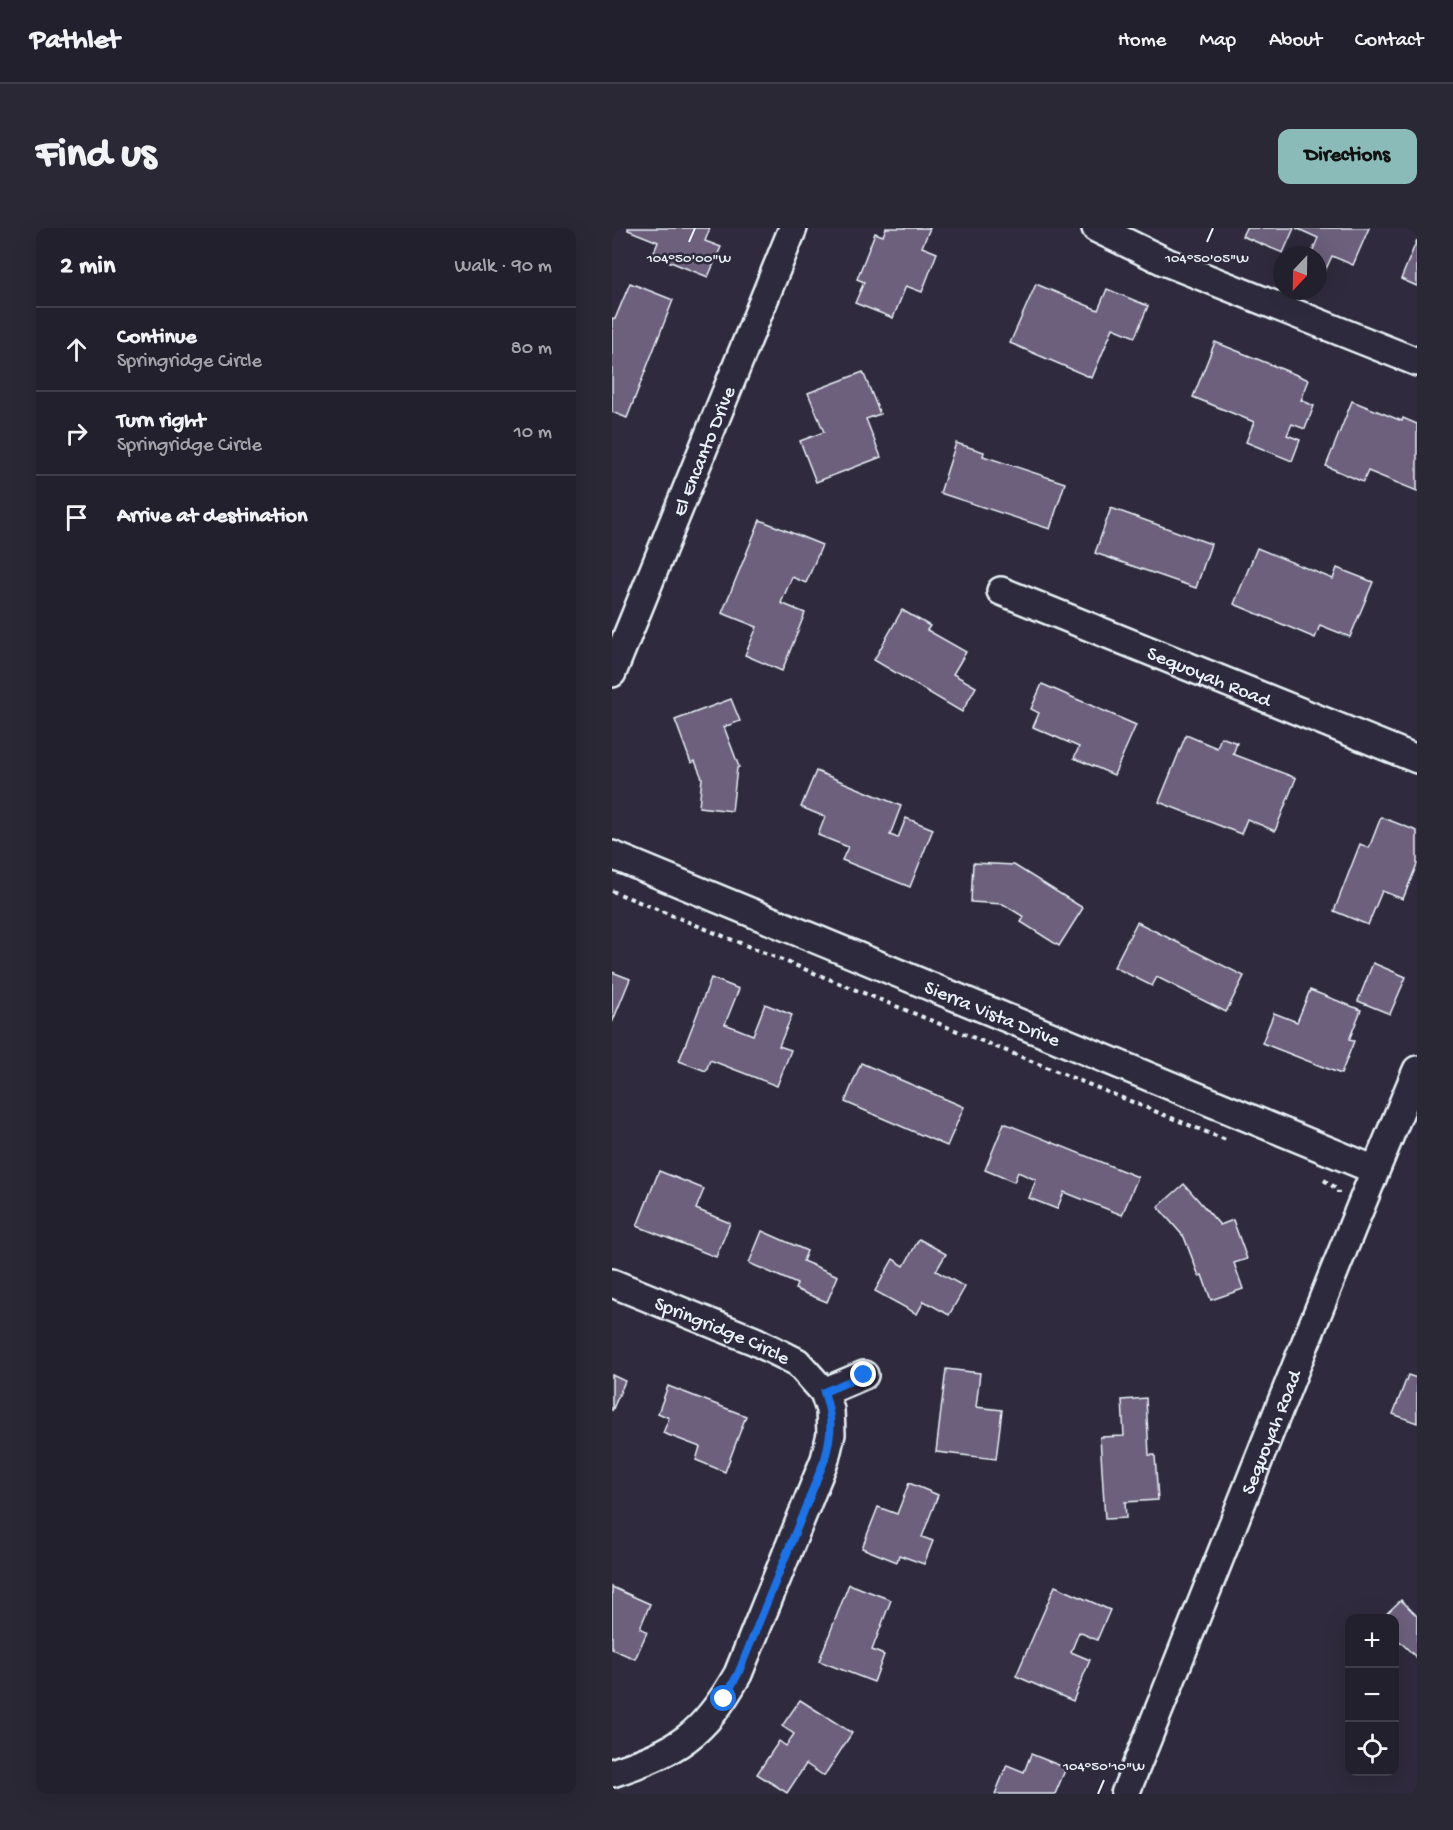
<!DOCTYPE html>
<html lang="en">
<head>
<meta charset="utf-8">
<style>
	:root { --surface:#23202e; --page:#2b2836; --text:#f1f3f6; --muted:#a3a3aa; --line:#403e4a; --accent:#8bbbb9 }
	body { margin:0; font-family:"Gochi Hand",sans-serif; background:var(--page); color:var(--text) }
	.controls { position:absolute; right:18px; bottom:18px; display:grid; overflow:hidden; border-radius:12px; box-shadow:0 6px 24px #0002 }
	.controls button { width:54px; height:54px; display:grid; place-items:center; padding:0; border:0; border-bottom:2px solid var(--line); background:var(--surface); color:var(--text); font:30px sans-serif }
	.compass { position:absolute; left:661px; top:18px; width:54px; height:54px; border-radius:50%; background:var(--surface); box-shadow:0 6px 24px #0002; rotate:202deg }
	.stop { position:absolute; width:18px; height:18px; margin:-14px; border:4px solid #1a73e8; border-radius:50%; background:#fff }
	.stop.end { background:#1a73e8; border-color:#fff; box-shadow:0 2px 6px #0008 }
	.list { margin:0; padding:0; list-style:none }
	h2 { display:flex; justify-content:space-between; align-items:center; height:78px; margin:0; padding:0 24px; font-size:26px }
	h2 small { font-size:20px; font-weight:400; color:var(--muted) }
	.list li { display:grid; grid-template-columns:39px 1fr auto; gap:18px; align-items:center; box-sizing:border-box; height:84px; padding:0 24px; border-top:2px solid var(--line) }
	.list b { display:block; font-size:22px; white-space:nowrap }
	.list p { margin:0; font-size:20px; white-space:nowrap; color:var(--muted) }
	.list em { font-size:20px; font-style:normal; color:var(--muted) }
	.icon { flex:none; width:33px; height:33px; fill:none; stroke:currentColor; stroke-width:2; stroke-linecap:round; stroke-linejoin:round }
	.map { position:relative; flex:none; width:805px; height:1566px; overflow:hidden; border-radius:12px }
	header { display:flex; align-items:center; gap:36px; box-sizing:border-box; height:84px; padding:0 30px; background:var(--surface); border-bottom:2px solid var(--line) }
	header strong { font-size:28px }
	nav { display:flex; gap:33px; margin-inline-start:auto; font-size:21px }
	.intro { display:flex; align-items:center; justify-content:space-between; box-sizing:border-box; height:144px; padding:0 36px }
	h1 { margin:0; font-size:42px }
	.button { padding:15px 27px; border-radius:12px; background:var(--accent); color:#111; font-size:21px; font-weight:700 }
	main { display:flex; gap:36px; padding:0 36px }
	aside { flex:1; background:var(--surface); border-radius:12px; box-shadow:0 6px 24px #0002 }
	.map>svg:first-child { display:block }
</style>
</head>
<body>
<header>
<strong>Pathlet</strong>
<nav><a>Home</a><a>Map</a><a>About</a><a>Contact</a></nav>
</header>
<div class="intro"><h1>Find us</h1><a class="button">Directions</a></div>
<main>
<aside>
<h2>2 min<small>Walk · 90 m</small></h2>
<ul class="list">
<li><svg class="icon" aria-label="ahead" viewBox="0 0 24 24"><path d="M12 20V5M6 11l6-6 6 6"/></svg><div><b>Continue</b><p>Springridge Circle</p></div><em>80 m</em></li>
<li><svg class="icon" aria-label="right" viewBox="0 0 24 24"><path d="M7 20v-9h11M14 6l5 5-5 5"/></svg><div><b>Turn right</b><p>Springridge Circle</p></div><em>10 m</em></li>
<li><svg class="icon" aria-label="arrive" viewBox="0 0 24 24"><path d="M6 21V4h12l-3 4 3 4H6"/></svg><div><b>Arrive at destination</b></div></li>
</ul>
</aside>
<div class="map">
<svg width="805" height="1566" viewBox="0 0 805 1566">
	<rect width="100%" height="100%" fill="#2f2a3d"/>
	<filter id="ink" filterUnits="userSpaceOnUse"><feTurbulence type="fractalNoise" baseFrequency=".0167" numOctaves="2"/><feDisplacementMap in="SourceGraphic" scale="12" xChannelSelector="R" yChannelSelector="G"/><feConvolveMatrix kernelMatrix="1 2 1 2 8 2 1 2 1" color-interpolation-filters="sRGB"/></filter>
	<g filter="url(#ink)">
		<g fill="#6d607d" stroke="#e8f1f8" stroke-width="1.5">
			<polygon points="16,0 98,0 93,13 109,19 96,49 41,27 46,14 16,2"/>
			<polygon points="274,0 318,0 310,19 325,25 310,64 294,58 281,90 243,75 252,54 245,51 263,5 271,8"/>
			<polygon points="634,0 682,0 671,25 630,8"/>
			<polygon points="684,0 757,0 741,37 720,28 713,43 706,40 706,27 699,27 706,10"/>
			<polygon points="805,12 805,58 789,51"/>
			<polygon points="18,55 61,72 15,190 0,184 0,90 3,91"/>
			<polygon points="424,56 486,82 495,61 536,78 523,109 501,100 480,150 398,115"/>
			<polygon points="603,114 697,152 689,172 702,178 693,201 680,196 675,207 688,212 680,233 634,214 642,194 581,169"/>
			<polygon points="251,144 268,186 254,191 269,229 204,254 188,213 212,204 196,165"/>
			<polygon points="740,173 790,193 791,190 805,196 805,263 756,243 751,254 714,238"/>
			<polygon points="344,215 372,224 371,228 453,255 438,301 328,265"/>
			<polygon points="499,280 599,316 584,360 483,325"/>
			<polygon points="148,292 210,317 194,355 180,349 169,375 193,385 170,443 133,427 145,399 110,385"/>
			<polygon points="645,320 721,351 725,340 761,354 738,409 708,397 703,410 622,376"/>
			<polygon points="290,382 318,398 315,402 354,424 341,446 364,459 350,484 262,432"/>
			<polygon points="430,456 524,497 502,547 462,530 467,519 421,499 427,485 419,481"/>
			<polygon points="119,471 128,493 112,499 127,539 125,540 120,583 87,579 90,550 83,533 79,535 63,492"/>
			<polygon points="574,507 605,520 609,509 625,515 621,526 684,550 663,603 635,591 629,606 547,574"/>
			<polygon points="204,543 289,578 278,607 286,610 294,590 321,601 298,659 230,632 236,619 206,607 213,589 189,579"/>
			<polygon points="769,589 805,603 805,636 791,671 770,663 756,697 722,683 748,616 757,620"/>
			<polygon points="361,635 402,637 471,680 447,718 409,694 412,689 391,676 359,674"/>
			<polygon points="525,694 632,748 614,784 545,749 540,758 502,739"/>
			<polygon points="761,735 794,749 778,786 746,773"/>
			<polygon points="0,744 18,751 0,795"/>
			<polygon points="99,750 127,761 113,796 141,807 153,776 180,787 167,818 179,822 165,858 98,832 94,843 67,833"/>
			<polygon points="698,762 749,782 737,812 742,813 729,846 650,815 662,785 685,794"/>
			<polygon points="249,835 352,879 335,918 233,874"/>
			<polygon points="392,895 526,949 510,987 452,964 445,981 417,970 424,952 406,944 402,954 373,942"/>
			<polygon points="47,943 92,961 84,981 118,995 104,1029 25,998"/>
			<polygon points="572,956 608,997 621,992 635,1031 622,1035 631,1061 599,1072 590,1047 587,1048 572,1009 546,979"/>
			<polygon points="150,1003 195,1023 191,1033 226,1048 215,1074 183,1061 185,1056 137,1035"/>
			<polygon points="307,1011 334,1026 324,1043 353,1059 337,1087 312,1073 305,1086 263,1063 281,1031 292,1038"/>
			<polygon points="334,1141 368,1145 364,1179 390,1182 384,1231 324,1224"/>
			<polygon points="0,1147 13,1153 0,1183"/>
			<polygon points="796,1147 805,1150 805,1195 781,1186"/>
			<polygon points="56,1158 134,1188 113,1244 84,1232 88,1219 51,1205 57,1190 46,1185"/>
			<polygon points="534,1170 537,1227 543,1227 546,1272 513,1274 514,1290 493,1291 488,1209 512,1208 510,1172"/>
			<polygon points="297,1255 326,1267 310,1309 321,1313 312,1336 287,1327 285,1334 250,1320 266,1279 285,1286"/>
			<polygon points="237,1356 279,1372 260,1422 272,1427 262,1454 207,1433"/>
			<polygon points="443,1358 498,1382 485,1412 467,1404 459,1424 478,1432 461,1473 404,1448"/>
			<polygon points="0,1359 38,1376 28,1400 35,1404 23,1431 0,1421"/>
			<polygon points="789,1372 805,1388 805,1430 782,1408 782,1390 770,1390"/>
			<polygon points="188,1472 240,1505 212,1548 194,1536 175,1565 145,1546 167,1513 174,1518 182,1506 170,1498"/>
			<polygon points="419,1526 454,1540 443,1566 383,1566 395,1537 412,1544"/>
		</g>
		<g fill="none" stroke-linecap="round" stroke-linejoin="round">
			<g stroke="#e8f1f8" stroke-width="32">
				<g id="minor">
					<polyline points="484,0 554,34 805,134"/>
					<path id="s1" d="M389 363 805 531"/>
					<path id="s2" d="M0 445 181 0"/>
					<path id="s3" d="M0 627 763 942"/>
					<path id="s4" d="M0 1055 143 1113 185 1134 212 1164 218 1182 219 1206 213 1231 126 1446C91 1508 66 1523 0 1545"/>
					<polyline points="212,1164 252,1147"/>
					<path id="s5" d="M513 1566C611 1325 704 1082 805 842"/>
				</g>
			</g>
			<g stroke="#e8f1f8" stroke-width="4" stroke-dasharray="4.5 4.5" stroke-linecap="butt">
				<polyline points="0,663 614,912"/>
				<polyline points="712,952 726,962 726,965"/>
			</g>
			<use href="#minor" stroke="#2f2a3d" stroke-width="27"/>
		</g>
	</g>
	<g fill="none" stroke-linecap="round" stroke-linejoin="round" filter="url(#ink)">
		<path stroke="#1a73e8" stroke-width="8" d="M112 1471 126 1446 213 1231C220 1203 221 1191 212 1164L252 1147"/>
	</g>
	<path fill="none" stroke="#e8f1f8" stroke-width="2" d="M77 14 83 0M595 14 601 0M486 1566 492 1552"/>
	<g text-anchor="middle" stroke-width="5" stroke-linejoin="round" paint-order="stroke">
		<g font-size="20" fill="#e8f1f8" stroke="#2f2a3d">
			<text dy="7" stroke="none"><textPath href="#s2" startOffset="240">El Encanto Drive</textPath></text>
			<text dy="7" stroke="none"><textPath href="#s1" startOffset="225">Sequoyah Road</textPath></text>
			<text dy="7" stroke="none"><textPath href="#s3" startOffset="412">Sierra Vista Drive</textPath></text>
			<text dy="7" stroke="none"><textPath href="#s4" startOffset="120">Springridge Circle</textPath></text>
			<text dy="7" stroke="none"><textPath href="#s5" startOffset="390">Sequoyah Road</textPath></text>
		</g>
	</g>
	<g font-size="15" text-anchor="middle" fill="#e8f1f8" stroke="#2f2a3d" stroke-width="5" stroke-linejoin="round" paint-order="stroke">
		<text x="77" y="34">104°50'00"W</text>
		<text x="595" y="34">104°50'05"W</text>
		<text x="492" y="1542">104°50'10"W</text>
	</g>
</svg>
<div class="controls">
<button>+</button>
<button>−</button>
<button><svg class="icon" aria-label="locate" viewBox="0 0 24 24"><circle cx="12" cy="12" r="6"/><path d="M12 2v4M12 18v4M2 12h4M18 12h4"/></svg></button>
</div>
<svg class="compass" viewBox="-18 -18 36 36"><path d="M0-13l5 13h-10z" fill="#e53935"/><path d="M0 13l5-13h-10z" fill="#a3a3aa"/></svg>
<div class="stop" style="left:112px;top:1471px"></div>
<div class="stop end" style="left:252px;top:1147px"></div>
</div>
</main>
</body>
</html>
